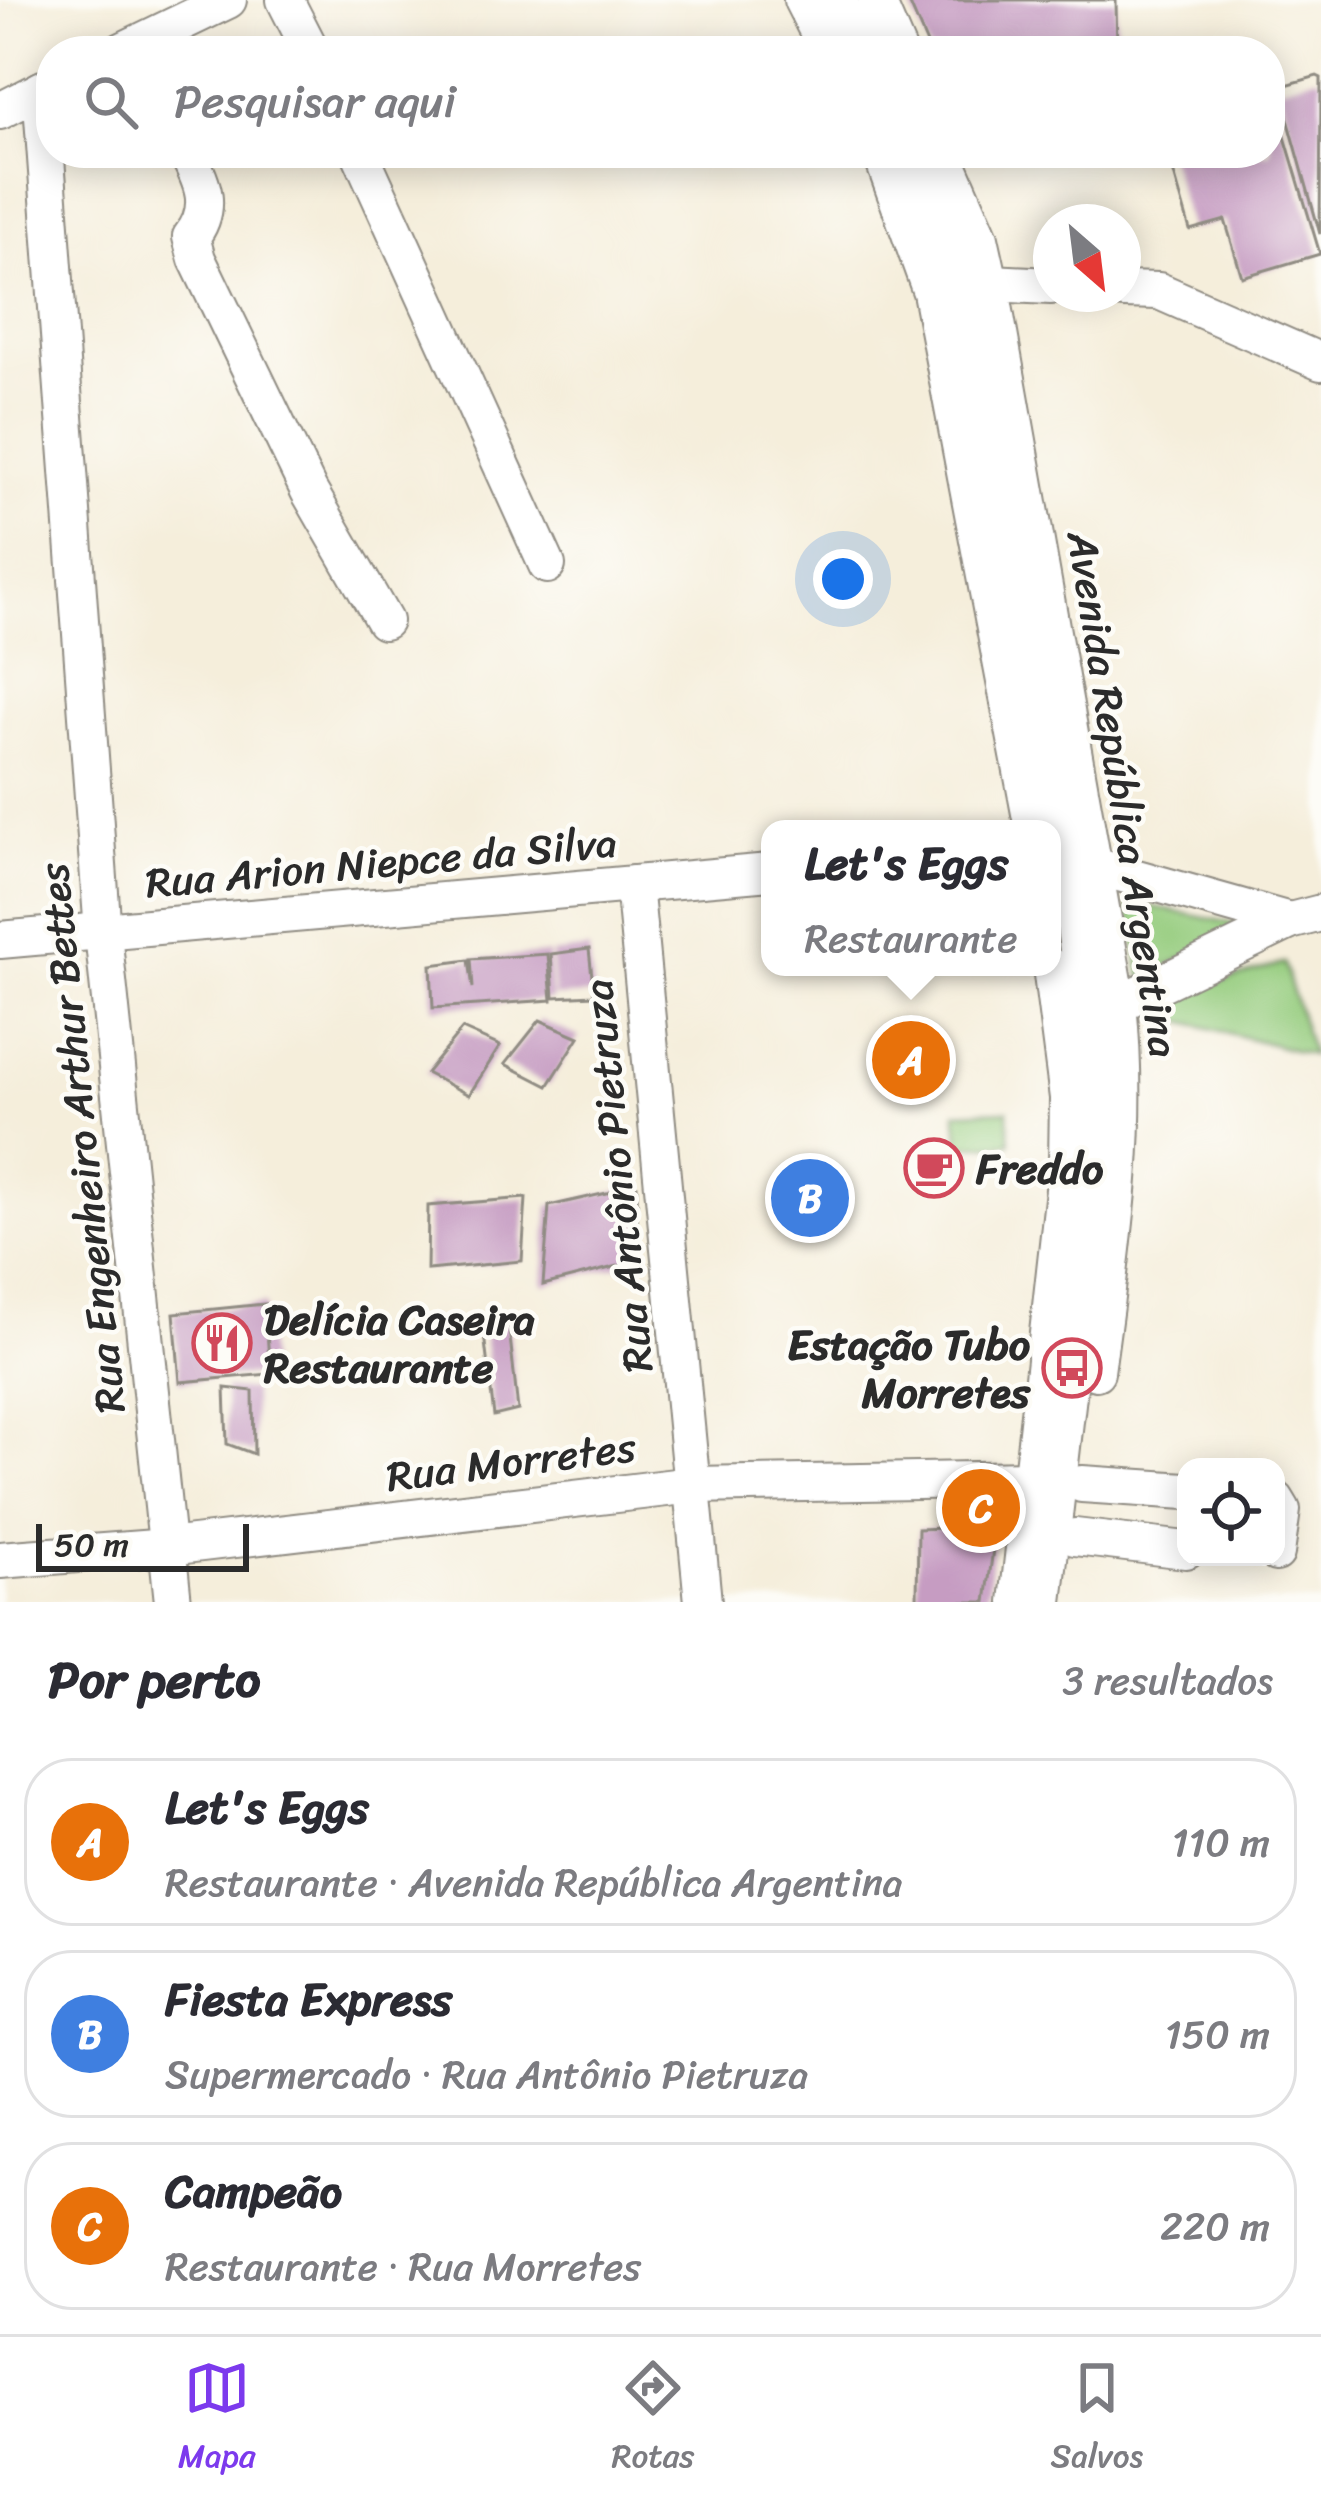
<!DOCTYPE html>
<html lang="pt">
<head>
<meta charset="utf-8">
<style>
	:root { --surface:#fff; --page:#f7f7f7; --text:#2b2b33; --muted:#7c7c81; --line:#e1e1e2; --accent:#7c3aed }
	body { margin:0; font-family:Sriracha,sans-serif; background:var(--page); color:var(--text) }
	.controls { position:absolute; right:36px; bottom:36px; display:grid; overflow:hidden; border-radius:24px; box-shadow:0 6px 30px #0003 }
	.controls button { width:108px; height:108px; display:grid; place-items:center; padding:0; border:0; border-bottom:3px solid var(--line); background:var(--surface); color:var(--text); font:60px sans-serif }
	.compass { position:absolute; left:1033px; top:204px; width:108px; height:108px; border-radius:50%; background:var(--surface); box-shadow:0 6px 30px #0003; rotate:152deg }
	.scale { position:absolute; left:36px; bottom:30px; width:213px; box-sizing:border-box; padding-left:12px; border:6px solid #2b2b2b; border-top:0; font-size:33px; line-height:42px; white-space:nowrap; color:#2b2b2b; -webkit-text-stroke:9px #fdfcf7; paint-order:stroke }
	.you { position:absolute; left:843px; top:579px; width:42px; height:42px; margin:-30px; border:9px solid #fff; border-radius:50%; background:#1a73e8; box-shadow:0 0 0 18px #1a73e833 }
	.badge { display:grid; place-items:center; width:78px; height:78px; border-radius:50%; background:var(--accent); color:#fff; font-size:39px; font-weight:700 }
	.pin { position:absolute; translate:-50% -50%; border:6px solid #fff; box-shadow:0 3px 12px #0006 }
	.popup { position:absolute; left:761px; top:820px; width:300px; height:156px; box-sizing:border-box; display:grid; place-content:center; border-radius:24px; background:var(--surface); filter:drop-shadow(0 3px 9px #0005); font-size:39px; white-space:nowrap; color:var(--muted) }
	.popup b { font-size:45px; color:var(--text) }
	.popup::after { content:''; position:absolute; left:50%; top:100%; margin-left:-24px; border:24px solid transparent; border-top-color:var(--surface) }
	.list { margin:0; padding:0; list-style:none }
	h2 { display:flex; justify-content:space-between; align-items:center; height:156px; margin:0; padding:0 48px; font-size:51px }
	h2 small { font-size:39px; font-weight:400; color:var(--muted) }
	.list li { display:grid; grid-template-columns:78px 1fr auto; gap:36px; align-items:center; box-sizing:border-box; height:168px; margin:0 24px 24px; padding:0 24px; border:3px solid var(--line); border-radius:48px }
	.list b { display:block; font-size:45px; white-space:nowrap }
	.list p { margin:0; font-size:39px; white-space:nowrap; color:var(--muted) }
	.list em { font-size:39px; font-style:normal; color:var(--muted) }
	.icon { flex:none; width:66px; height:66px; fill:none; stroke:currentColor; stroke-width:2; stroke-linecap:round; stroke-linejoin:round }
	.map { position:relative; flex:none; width:1321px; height:1602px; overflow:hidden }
	.search { position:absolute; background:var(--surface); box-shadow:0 6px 30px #0003; left:36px; right:36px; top:36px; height:132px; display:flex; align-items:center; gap:30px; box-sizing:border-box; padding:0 42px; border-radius:48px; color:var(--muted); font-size:45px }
	.sheet { height:732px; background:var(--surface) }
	nav { display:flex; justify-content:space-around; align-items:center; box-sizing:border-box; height:168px; border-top:3px solid var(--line); background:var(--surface); font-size:33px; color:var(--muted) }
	nav a { display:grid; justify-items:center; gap:6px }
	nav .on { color:var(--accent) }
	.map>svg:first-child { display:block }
</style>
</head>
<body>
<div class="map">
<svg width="1321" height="1602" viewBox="0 0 1321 1602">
	<rect width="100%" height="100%" fill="#fdfcf7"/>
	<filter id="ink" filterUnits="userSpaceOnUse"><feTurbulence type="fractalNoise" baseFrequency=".00833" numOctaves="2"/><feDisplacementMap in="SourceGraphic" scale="24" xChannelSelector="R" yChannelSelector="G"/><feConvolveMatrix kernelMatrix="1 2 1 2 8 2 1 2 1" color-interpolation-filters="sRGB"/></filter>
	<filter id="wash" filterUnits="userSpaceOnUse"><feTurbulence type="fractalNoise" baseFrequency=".004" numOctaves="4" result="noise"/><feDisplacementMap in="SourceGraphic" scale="48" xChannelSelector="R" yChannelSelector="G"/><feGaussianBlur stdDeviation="2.7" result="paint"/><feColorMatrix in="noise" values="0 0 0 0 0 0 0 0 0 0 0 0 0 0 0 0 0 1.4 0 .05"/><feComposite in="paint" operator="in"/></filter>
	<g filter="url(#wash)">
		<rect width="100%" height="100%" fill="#f5eedb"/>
		<g fill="#95cc7e" stroke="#607c54" stroke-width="3">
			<polygon points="1127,902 1252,927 1141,977"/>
			<polygon points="1284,963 1312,1055 1159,1015 1164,998"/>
			<polygon points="1008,1110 1010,1143 960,1146 956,1112"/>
		</g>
		<g id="blocks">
			<g fill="#c69cc2">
				<polygon points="908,0 1116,0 1117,51 930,51"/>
				<polygon points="1317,76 1321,78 1320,234 1279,87"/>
				<polygon points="1271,90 1320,254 1242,277 1225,220 1190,230 1168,153 1270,153"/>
				<polygon points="589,949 594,995 554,997 551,954"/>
				<polygon points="548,954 552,1000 433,1008 431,965 469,960 473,988 471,959"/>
				<polygon points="540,1020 579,1037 548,1086 505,1064"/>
				<polygon points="462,1029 500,1046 469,1095 426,1073"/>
				<polygon points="637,1186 638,1261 543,1285 549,1206"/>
				<polygon points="526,1198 522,1261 427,1270 428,1206"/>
				<polygon points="265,1304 270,1374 180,1382 174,1313"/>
				<polygon points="508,1319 518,1410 494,1416 483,1326"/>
				<polygon points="225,1388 253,1391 254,1454 227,1444"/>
				<polygon points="996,1526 986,1602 917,1602 918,1529"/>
			</g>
		</g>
	</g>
	<g filter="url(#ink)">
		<use href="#blocks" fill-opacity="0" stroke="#908c83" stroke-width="3"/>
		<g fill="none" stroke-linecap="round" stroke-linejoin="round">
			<g stroke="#908c83" stroke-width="40">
				<g id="minor">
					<polyline points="285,0 311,51"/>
					<polyline points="802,0 828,51"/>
					<polyline points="838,0 861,51"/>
					<polyline points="876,0 898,51"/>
					<polyline points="122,51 228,0"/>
					<polyline points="41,90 103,933 173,1602"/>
					<polyline points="0,111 51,85"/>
					<path d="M187 153C203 183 214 208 191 237L197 259 309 491 384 621"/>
					<polyline points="360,153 547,565"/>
					<polyline points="881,153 931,292 1033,829"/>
					<polyline points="907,153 949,244 1066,857 1096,1089 1095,1162 1044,1602"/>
					<path d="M943 153 980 238 990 283 1118 1004C1131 1132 1113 1246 1096 1372"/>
					<polyline points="990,283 1051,286"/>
					<polyline points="1123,290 1159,291 1321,362"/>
					<polyline points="1080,862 1290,921"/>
					<polyline points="634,884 703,1602"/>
					<polyline points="0,940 770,872"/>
					<polyline points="1118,1004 1290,921 1321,913"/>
					<polyline points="1082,1484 1186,1491"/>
					<polyline points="1276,1500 1282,1510 1276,1553"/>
					<polyline points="1075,1537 1186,1550"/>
					<polyline points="0,1560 168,1547 692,1485 1034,1479"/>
					<polyline points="1018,1602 1067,1163 1068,1098 1051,967"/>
				</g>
			</g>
			<use href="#minor" stroke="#fff" stroke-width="36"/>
		</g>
	</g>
	<defs>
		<g id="cafe-ring" transform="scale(3)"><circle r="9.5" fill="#fdfcf7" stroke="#d1495b" stroke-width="1.5"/><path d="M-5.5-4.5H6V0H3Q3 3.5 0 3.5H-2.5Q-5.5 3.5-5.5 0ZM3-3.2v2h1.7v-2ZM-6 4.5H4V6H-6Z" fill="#d1495b"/></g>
		<g id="restaurant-ring" transform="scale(3)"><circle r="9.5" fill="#fdfcf7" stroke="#d1495b" stroke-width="1.5"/><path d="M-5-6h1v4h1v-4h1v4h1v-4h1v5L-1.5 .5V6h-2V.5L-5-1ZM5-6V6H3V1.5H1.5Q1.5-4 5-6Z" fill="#d1495b"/></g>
		<g id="bus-ring" transform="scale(3)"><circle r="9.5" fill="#fdfcf7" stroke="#d1495b" stroke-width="1.5"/><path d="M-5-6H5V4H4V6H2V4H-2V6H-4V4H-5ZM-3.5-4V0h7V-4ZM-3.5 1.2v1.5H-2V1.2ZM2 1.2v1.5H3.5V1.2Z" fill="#d1495b"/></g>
	</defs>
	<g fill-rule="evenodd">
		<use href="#cafe-ring" x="934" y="1168"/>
		<use href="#restaurant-ring" x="222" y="1343"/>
		<use href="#bus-ring" x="1072" y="1368"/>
	</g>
	<g text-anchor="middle" stroke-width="9" stroke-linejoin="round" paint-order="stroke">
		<g font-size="42" fill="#2b2b2b" stroke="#fdfcf7">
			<text transform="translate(1124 794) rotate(81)" y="15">Avenida República Argentina</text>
			<text transform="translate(381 862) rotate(-5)" y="15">Rua Arion Niepce da Silva</text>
			<text transform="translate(81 1138) rotate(-96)" y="15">Rua Engenheiro Arthur Bettes</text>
			<text transform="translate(617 1176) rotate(-96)" y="15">Rua Antônio Pietruza</text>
			<text transform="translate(511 1461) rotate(-7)" y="15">Rua Morretes</text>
		</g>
		<g font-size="42" font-weight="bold" fill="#2b2b2b" stroke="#fdfcf7" text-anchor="start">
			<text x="976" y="1183">Freddo</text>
			<text x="264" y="1334">Delícia Caseira<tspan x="264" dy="48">Restaurante</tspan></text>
			<text x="1030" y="1359" text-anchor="end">Estação Tubo<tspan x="1030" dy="48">Morretes</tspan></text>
		</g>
	</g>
</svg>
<div class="controls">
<button><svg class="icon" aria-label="locate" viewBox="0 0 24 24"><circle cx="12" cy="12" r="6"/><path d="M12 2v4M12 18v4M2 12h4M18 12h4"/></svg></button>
</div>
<svg class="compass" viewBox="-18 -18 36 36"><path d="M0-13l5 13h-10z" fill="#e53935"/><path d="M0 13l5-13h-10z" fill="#7c7c81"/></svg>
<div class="scale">50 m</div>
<div class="you"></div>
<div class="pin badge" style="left:911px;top:1060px;background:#e8710a">A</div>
<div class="popup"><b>Let's Eggs</b>Restaurante</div>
<div class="pin badge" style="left:810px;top:1198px;background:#3f7fe0">B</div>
<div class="pin badge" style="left:981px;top:1508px;background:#e8710a">C</div>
<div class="search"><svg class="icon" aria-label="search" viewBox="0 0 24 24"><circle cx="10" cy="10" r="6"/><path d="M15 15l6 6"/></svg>Pesquisar aqui</div>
</div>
<section class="sheet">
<h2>Por perto<small>3 resultados</small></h2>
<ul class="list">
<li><span class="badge" style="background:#e8710a">A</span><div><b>Let's Eggs</b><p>Restaurante · Avenida República Argentina</p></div><em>110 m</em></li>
<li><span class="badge" style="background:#3f7fe0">B</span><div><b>Fiesta Express</b><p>Supermercado · Rua Antônio Pietruza</p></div><em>150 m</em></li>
<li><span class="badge" style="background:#e8710a">C</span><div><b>Campeão</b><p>Restaurante · Rua Morretes</p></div><em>220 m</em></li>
</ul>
</section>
<nav>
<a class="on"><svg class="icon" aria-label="map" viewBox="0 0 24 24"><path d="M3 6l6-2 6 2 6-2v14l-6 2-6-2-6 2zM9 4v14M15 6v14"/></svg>Mapa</a>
<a><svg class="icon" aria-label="directions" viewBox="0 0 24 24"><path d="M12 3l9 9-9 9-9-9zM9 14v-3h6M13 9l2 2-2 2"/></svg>Rotas</a>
<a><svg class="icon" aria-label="saved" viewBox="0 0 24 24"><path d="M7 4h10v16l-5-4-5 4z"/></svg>Salvos</a>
</nav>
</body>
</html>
